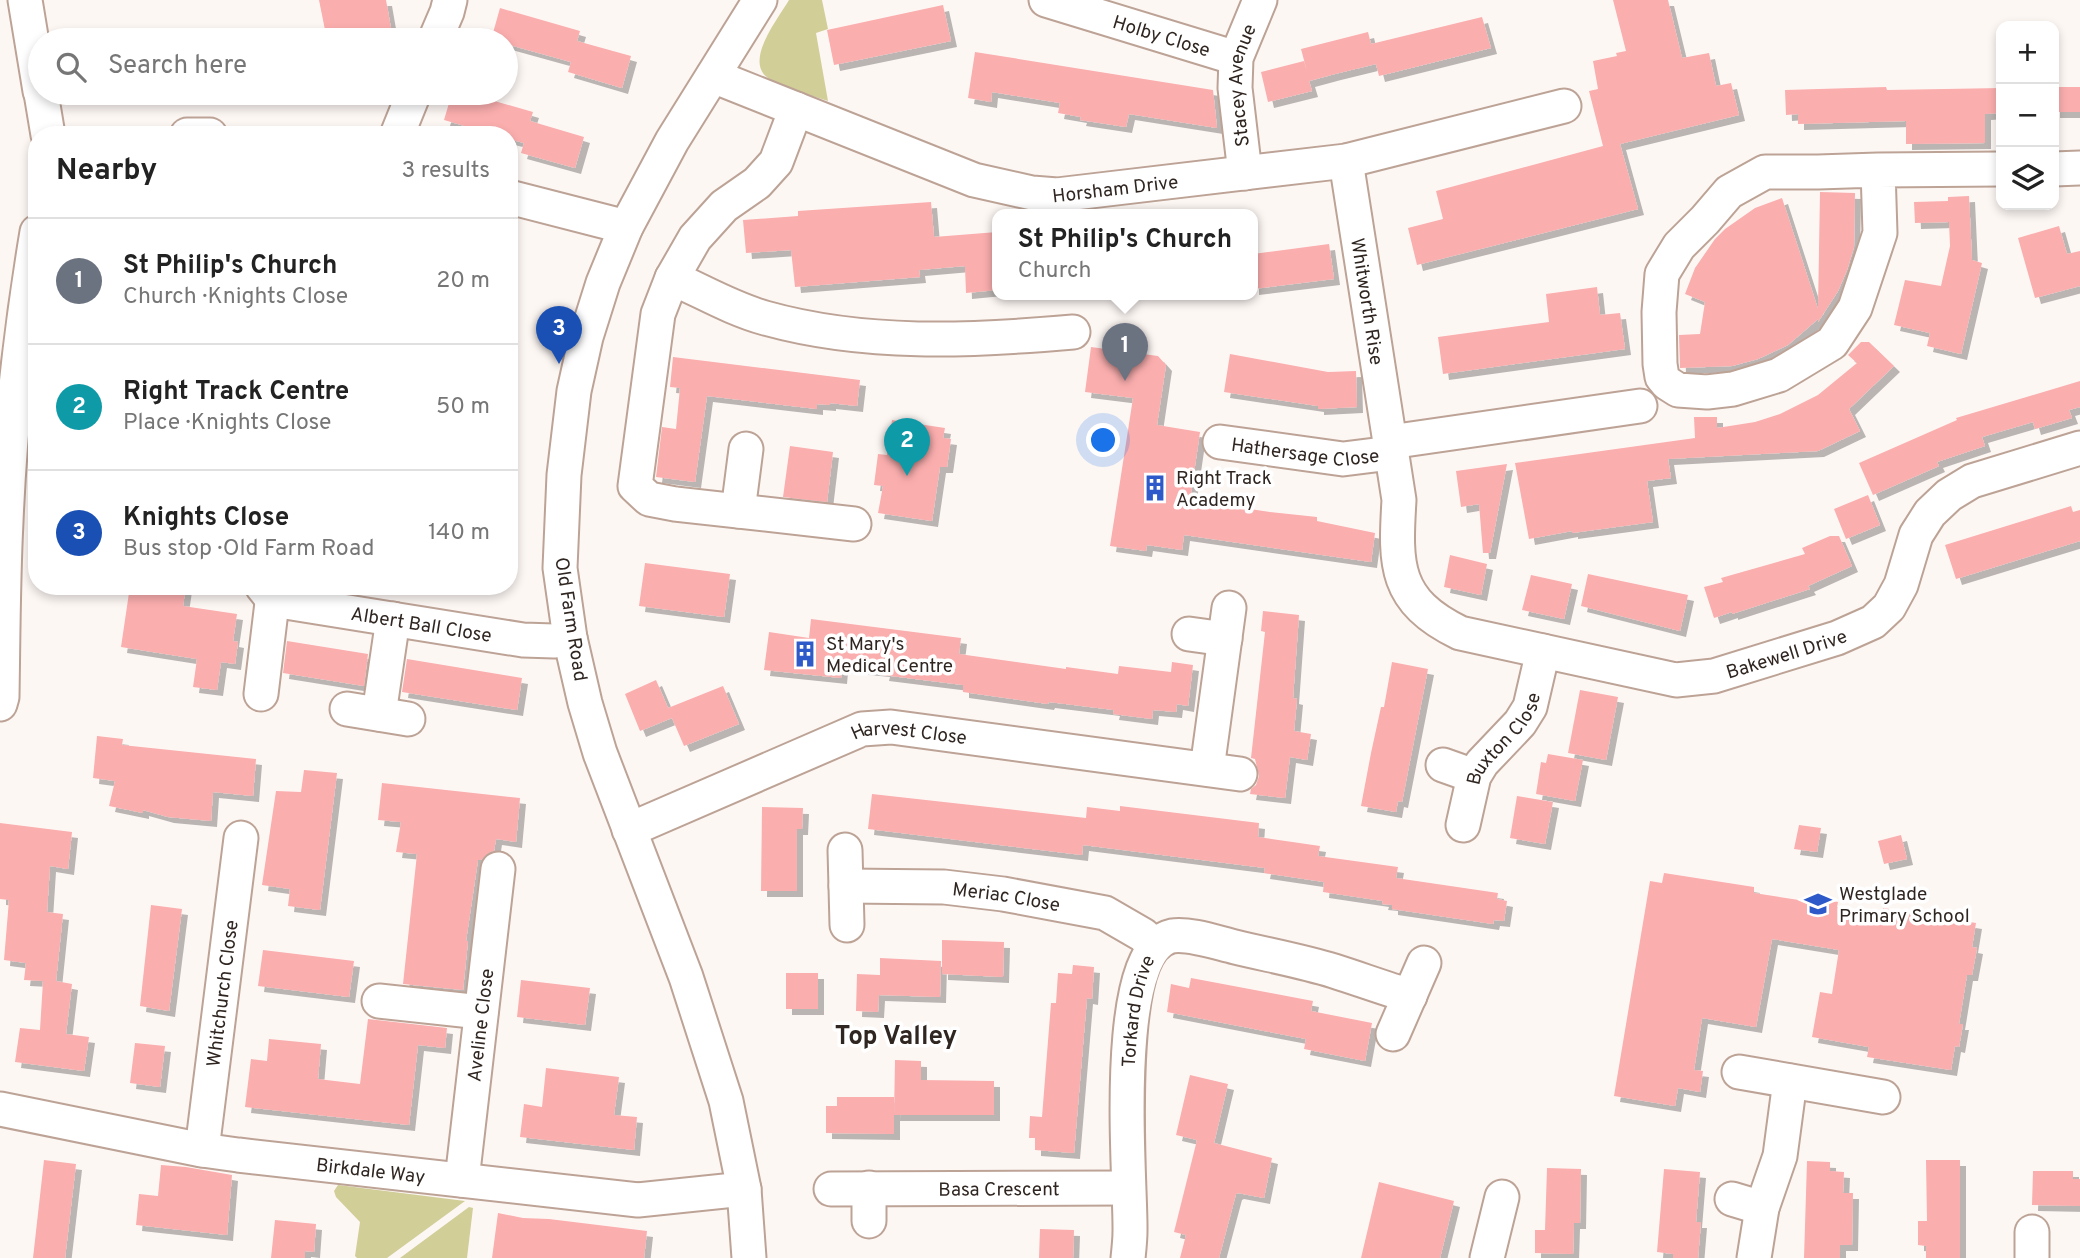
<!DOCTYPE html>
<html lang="en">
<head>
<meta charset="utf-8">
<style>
	:root { --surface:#fff; --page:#f2f2f2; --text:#222; --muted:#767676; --line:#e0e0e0; --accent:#2e59c8 }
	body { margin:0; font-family:Overpass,sans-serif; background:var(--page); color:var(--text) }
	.controls { position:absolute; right:21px; top:21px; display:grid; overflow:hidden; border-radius:14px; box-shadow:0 4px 10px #0003 }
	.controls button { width:63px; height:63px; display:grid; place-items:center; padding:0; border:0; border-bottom:2px solid var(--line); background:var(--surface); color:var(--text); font:35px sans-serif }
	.you { position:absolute; left:1104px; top:441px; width:24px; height:24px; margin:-18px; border:5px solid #fff; border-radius:50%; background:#1a73e8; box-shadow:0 0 0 10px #1a73e833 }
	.badge { display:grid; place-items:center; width:46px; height:46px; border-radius:50%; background:var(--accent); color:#fff; font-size:23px; font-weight:700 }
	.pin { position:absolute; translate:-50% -58px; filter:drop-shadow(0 2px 4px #0008) }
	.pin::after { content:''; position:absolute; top:37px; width:24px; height:21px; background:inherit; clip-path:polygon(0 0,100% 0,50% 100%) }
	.popup { position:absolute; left:992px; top:209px; width:266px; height:91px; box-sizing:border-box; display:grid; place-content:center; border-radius:14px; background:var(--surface); filter:drop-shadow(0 2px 5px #0005); font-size:23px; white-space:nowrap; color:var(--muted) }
	.popup b { font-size:26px; color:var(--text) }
	.popup::after { content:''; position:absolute; left:50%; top:100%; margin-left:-14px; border:14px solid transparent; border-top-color:var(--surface) }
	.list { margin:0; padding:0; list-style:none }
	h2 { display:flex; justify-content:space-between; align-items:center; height:91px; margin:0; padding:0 28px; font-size:30px }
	h2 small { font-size:23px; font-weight:400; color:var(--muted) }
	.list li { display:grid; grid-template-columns:46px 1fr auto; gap:21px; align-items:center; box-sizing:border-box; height:126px; padding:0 28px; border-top:2px solid var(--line) }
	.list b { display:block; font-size:26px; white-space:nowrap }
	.list p { margin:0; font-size:23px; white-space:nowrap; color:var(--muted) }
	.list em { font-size:23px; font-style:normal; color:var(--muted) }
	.icon { flex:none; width:38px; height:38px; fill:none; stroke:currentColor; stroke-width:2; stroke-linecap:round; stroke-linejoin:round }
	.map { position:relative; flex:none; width:2080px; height:1258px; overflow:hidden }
	.search { position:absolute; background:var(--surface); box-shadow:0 4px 10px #0003; left:28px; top:28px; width:490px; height:77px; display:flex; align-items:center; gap:18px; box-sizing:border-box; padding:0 24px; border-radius:38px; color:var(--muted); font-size:26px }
	.panel { position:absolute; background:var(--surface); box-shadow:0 4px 10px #0003; left:28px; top:126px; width:490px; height:469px; border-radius:28px }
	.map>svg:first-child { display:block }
</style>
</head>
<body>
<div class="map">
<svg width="2080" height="1258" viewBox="0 0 2080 1258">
	<defs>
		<filter id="shadow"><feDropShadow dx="6" dy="6" stdDeviation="0" flood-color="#0004"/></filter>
	</defs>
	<rect width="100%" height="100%" fill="#fdf7f4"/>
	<g fill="#d1ce98">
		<path d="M789 0H822L828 29 816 33 828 101C810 95 789 90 771 80 741 64 778 19 789 0Z"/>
		<polygon points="338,1185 465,1201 387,1258 357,1258 355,1256 360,1222 336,1197 334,1191"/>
		<polygon points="469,1207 473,1208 467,1258 400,1258"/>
	</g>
	<g fill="#fbaeae" filter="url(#shadow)">
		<polygon points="319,0 386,0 393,40 327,40"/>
		<polygon points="1613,0 1668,0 1682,58 1709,53 1716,86 1731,83 1739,115 1620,144 1638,209 1417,265 1408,228 1443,219 1436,191 1603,146 1589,91 1598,89 1593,61 1617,56 1616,53 1626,51"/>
		<polygon points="943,5 951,41 834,65 827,30"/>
		<polygon points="500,8 580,31 577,41 631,56 622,88 568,72 571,62 506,44 506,40 491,40"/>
		<polygon points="1482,17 1491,48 1379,76 1376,64 1335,74 1309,81 1312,91 1268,102 1261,72 1304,61 1309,79 1301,49 1368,32 1371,44"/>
		<polygon points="975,52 1213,90 1217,128 1129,114 1126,127 1080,120 1081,117 1058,113 1060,103 992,92 991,102 968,98"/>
		<polygon points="1886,87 1887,90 2001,88 2001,113 1985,114 1985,143 1906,144 1906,121 1798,124 1798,114 1786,115 1785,90"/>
		<rect x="2054" y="87" width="26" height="25"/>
		<polygon points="452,93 467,93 533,112 530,121 584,137 575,168 521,153 524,143 509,139 509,135 496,135 444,120"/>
		<polygon points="1820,192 1855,193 1854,247 1847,270 1838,291 1818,322 1818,319 1788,345 1758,359 1732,366 1680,368 1679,335 1700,334 1705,302 1685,294 1695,268 1715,239 1725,229 1755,208 1782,198 1818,309"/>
		<polygon points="1969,196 1972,260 1982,263 1961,354 1927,346 1930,333 1894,325 1905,280 1941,286 1950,246 1949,222 1915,223 1914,202 1948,201 1948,197"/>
		<polygon points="931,202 934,237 997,232 997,290 966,293 965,266 919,270 920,277 795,287 791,250 746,253 743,220 798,216 798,211"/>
		<polygon points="2059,226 2067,254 2080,251 2080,286 2035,298 2018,238"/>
		<polygon points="1329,244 1334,279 1253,289 1253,254"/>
		<polygon points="1597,287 1600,315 1620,313 1625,349 1443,374 1438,337 1549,322 1546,294"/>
		<polygon points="1861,342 1869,342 1894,366 1849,409 1860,431 1818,451 1668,459 1671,478 1647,481 1653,522 1572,533 1572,531 1529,539 1515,463 1695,438 1694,417 1717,417 1717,428 1755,422 1780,414 1818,395 1857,363 1848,355"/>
		<polygon points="1091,347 1158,356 1166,365 1157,425 1200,432 1190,500 1270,512 1317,517 1317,521 1375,533 1371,562 1184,535 1182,550 1147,545 1146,551 1110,546 1133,398 1085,392"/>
		<polygon points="1230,354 1328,372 1356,371 1357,407 1318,409 1318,406 1224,392"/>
		<polygon points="673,357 860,380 857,406 830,403 830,405 817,404 817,409 707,396 695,482 656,477 662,427 676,429 680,388 670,387"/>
		<polygon points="2080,381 2080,407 2069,410 2072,418 2035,429 2033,422 1982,437 1985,446 1937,462 1939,466 1873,495 1859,463 1957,420 1956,418"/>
		<polygon points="892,420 945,428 943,438 951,439 947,467 940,467 932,521 878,513 883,486 874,485 878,454 887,455"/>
		<polygon points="790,446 833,452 827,502 783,497"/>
		<polygon points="1507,464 1490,553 1483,553 1479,504 1461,507 1456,471"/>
		<polygon points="1868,495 1880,525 1846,539 1834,509"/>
		<polygon points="2071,506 2073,512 2080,510 2080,541 1956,579 1945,545"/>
		<polygon points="1830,536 1839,536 1852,566 1808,586 1810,589 1732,614 1732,612 1714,618 1704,587 1723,582 1721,578 1805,554 1802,548"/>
		<polygon points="1450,555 1487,564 1481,595 1444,587"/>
		<polygon points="645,563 730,574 724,617 639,606"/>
		<polygon points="1588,574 1688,595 1680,631 1581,606"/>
		<polygon points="1531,575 1572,584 1564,619 1522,610"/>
		<polygon points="130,586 186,586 183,606 237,614 233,641 238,642 235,664 221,662 217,690 193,687 197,659 121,647"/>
		<polygon points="1263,611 1299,615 1293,698 1297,699 1294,731 1311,734 1307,760 1290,757 1285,798 1250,794 1251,789 1256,785 1259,776 1255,759 1251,758 1265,632 1261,631"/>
		<polygon points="811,619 961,638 959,654 1066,669 1066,667 1118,674 1119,666 1171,672 1172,662 1193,665 1188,706 1177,704 1176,712 1153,710 1152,719 1113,714 1114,710 1049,702 1048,704 963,692 963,685 883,675 884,671 842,667 841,678 764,670 769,632 809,638"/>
		<polygon points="287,641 368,654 364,686 283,673"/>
		<polygon points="407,659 522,678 517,710 402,692"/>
		<polygon points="1392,662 1428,669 1402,802 1398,801 1396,812 1361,806 1371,753 1381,707 1384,707"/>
		<polygon points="656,680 668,708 723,686 739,724 684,746 672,718 640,731 625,694"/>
		<polygon points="1580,690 1618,697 1606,760 1568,753"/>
		<polygon points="97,736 123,739 122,745 256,759 253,796 213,792 211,821 168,817 143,810 143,813 109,806 115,781 93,778"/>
		<polygon points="1548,754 1583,760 1575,801 1536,794 1541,762 1546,763"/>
		<polygon points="304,770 337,773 320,910 288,906 290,889 262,885 276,791 301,792"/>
		<polygon points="382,783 520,798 516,842 496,839 494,851 490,852 481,860 478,860 466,941 468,941 463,990 403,984 417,854 396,852 401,822 378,820"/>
		<polygon points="872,794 1086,818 1087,807 1120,811 1120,806 1259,823 1258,837 1320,846 1318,856 1398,867 1396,878 1498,893 1497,899 1507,901 1504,921 1494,920 1493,924 1392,909 1392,905 1382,904 1383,901 1323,892 1324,882 1264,873 1265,868 1083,845 1082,855 868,829"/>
		<polygon points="1517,796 1553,802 1545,844 1510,838"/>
		<polygon points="762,807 803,808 802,829 797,829 797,891 761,891"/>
		<polygon points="0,823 72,832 68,869 50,866 47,912 63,914 56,981 72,984 66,1034 89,1037 84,1071 15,1062 20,1028 40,1030 43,981 24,980 26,963 4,960 9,900 0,899"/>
		<polygon points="1799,825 1821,828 1817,852 1794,849"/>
		<polygon points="1901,835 1907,859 1884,864 1878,841"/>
		<polygon points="1664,873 1754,887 1754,893 1812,902 1813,898 1838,902 1837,907 1882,914 1883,908 1976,923 1972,947 1977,948 1972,975 1967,975 1959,1024 1963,1024 1959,1047 1955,1046 1951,1070 1867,1057 1869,1047 1812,1037 1820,992 1832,994 1839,950 1772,939 1756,1027 1702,1018 1694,1070 1703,1071 1700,1092 1678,1088 1675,1106 1614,1096 1650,881 1662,883"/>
		<polygon points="151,905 182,909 169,1011 140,1006"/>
		<polygon points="942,940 1004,942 1003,977 942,974"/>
		<polygon points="263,950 354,961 349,997 258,986"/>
		<polygon points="880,958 941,961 940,997 879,995 878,1012 856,1011 857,974 880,975"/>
		<polygon points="1073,965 1094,967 1092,999 1087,998 1074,1153 1035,1150 1035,1138 1029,1138 1030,1116 1042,1117 1051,1003 1056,1003 1058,973 1072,974"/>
		<rect x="786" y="973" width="32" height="36"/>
		<polygon points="1191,978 1313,1001 1311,1011 1372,1023 1365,1061 1304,1049 1306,1039 1167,1012 1171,984 1189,988"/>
		<polygon points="521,980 590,988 585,1025 517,1017"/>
		<polygon points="368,1019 447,1028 445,1048 418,1045 409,1125 245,1107 251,1059 267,1061 269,1039 321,1044 318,1079 360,1084"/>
		<polygon points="135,1043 165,1046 160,1087 130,1083"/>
		<polygon points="895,1060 921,1061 921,1080 994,1081 994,1115 894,1115"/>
		<polygon points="546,1068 619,1077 614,1115 637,1117 634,1150 520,1137 524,1104 542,1107"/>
		<polygon points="1190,1075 1228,1084 1214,1143 1272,1158 1264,1198 1238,1193 1236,1194 1219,1258 1180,1258 1186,1235 1174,1232 1197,1140 1176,1135"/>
		<polygon points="837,1097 894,1097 894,1134 826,1133 826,1106 837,1106"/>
		<polygon points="44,1160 76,1164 65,1258 33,1258"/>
		<polygon points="1926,1160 1960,1160 1960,1258 1926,1258 1926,1246 1918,1245 1918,1221 1927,1221"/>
		<polygon points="1807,1161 1830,1162 1830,1171 1844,1172 1843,1193 1853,1193 1852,1245 1840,1245 1840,1258 1804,1258"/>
		<polygon points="161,1165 186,1167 232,1175 227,1235 136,1225 139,1194 158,1196"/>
		<polygon points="1547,1168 1581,1169 1580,1223 1574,1223 1573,1254 1535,1253 1535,1230 1545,1230"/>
		<polygon points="1664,1169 1700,1172 1696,1222 1701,1222 1698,1258 1673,1258 1673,1254 1657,1252"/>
		<polygon points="2033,1171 2073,1171 2073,1179 2080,1179 2080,1206 2032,1205"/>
		<polygon points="1379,1182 1454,1201 1440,1258 1361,1258"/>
		<polygon points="498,1213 523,1218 549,1219 647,1231 644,1258 492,1258"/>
		<polygon points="275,1220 316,1224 314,1252 305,1251 305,1258 271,1258"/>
		<polygon points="1040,1229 1074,1230 1073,1258 1039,1258"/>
	</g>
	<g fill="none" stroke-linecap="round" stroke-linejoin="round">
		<g stroke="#bda396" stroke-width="37">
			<g id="minor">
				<polyline points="25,0 40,91"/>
				<path id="s1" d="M1046 0 1236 58"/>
				<polyline points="435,40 447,12 450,0"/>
				<path id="s2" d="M713 76 974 180 1032 193 1057 195 1346 161 1564 106"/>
				<polyline points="41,93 48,135"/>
				<polyline points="796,109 776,162 757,183 724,206 695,238 672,278 658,314 635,486 649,499 675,504 854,524"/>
				<polyline points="187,135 210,135"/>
				<polyline points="397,135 414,93"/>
				<path id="s3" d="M1346 161 1399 500C1395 565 1394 601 1460 633L1676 680 1714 676 1837 638 1873 622 1889 607 1901 585 1916 535 1930 513 1949 495 1972 481 2080 448"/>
				<polyline points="2054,169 2080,168"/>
				<polyline points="1878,170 1880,233 1855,308 1832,343 1779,375 1733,389 1707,392 1678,390 1667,383 1662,377 1660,364 1659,312 1662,274 1679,246 1705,220 1729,192 1765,172 1818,172 1878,170 2001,169"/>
				<path id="s4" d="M1245 173 1235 88 1236 58 1260 0"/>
				<polyline points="509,197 626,227"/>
				<path d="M672 278C702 291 732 309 765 318 865 346 970 341 1073 332"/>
				<path id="s5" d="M1220 442 1343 459 1391 453"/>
				<polyline points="1390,442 1640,406"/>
				<polyline points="738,511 746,449"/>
				<path id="s6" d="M262 586 273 600 523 640 554 641 570 638"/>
				<polyline points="1189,634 1225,639"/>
				<polyline points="261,694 274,586"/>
				<path d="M0 704 2 697C3 639 3 580 6 522 10 424 21 328 37 232"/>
				<polyline points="347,709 408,719"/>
				<polyline points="379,714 393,619"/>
				<polyline points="1443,765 1474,776"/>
				<polyline points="1207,769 1229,608"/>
				<path id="s7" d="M1463 825 1474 776 1482 763 1520 723 1530 707 1543 651"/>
				<path id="s8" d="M629 830 862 729 891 727 1240 774"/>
				<polyline points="845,850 847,925"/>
				<path id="s9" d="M846 886 944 887 1003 894 1105 913 1143 935 1154 946"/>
				<polyline points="379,1001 481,1012"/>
				<polyline points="1393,1034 1424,963"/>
				<polyline points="1739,1072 1883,1097"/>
				<path id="s10" d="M0 1109 202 1150 238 1155 638 1200 744 1189"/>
				<path id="s11" d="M202 1150 241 838"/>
				<path id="s12" d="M462 1180 498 869"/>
				<polyline points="869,1188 869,1221"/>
				<path id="s13" d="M831 1189 1127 1188"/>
				<polyline points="1732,1199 1762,1208"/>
				<polyline points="749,1258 744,1189 726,1101 686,977 600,753 585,703 570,638 560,568 564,475 574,391 586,337 603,283 626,227 672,141 760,0"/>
				<path id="s14" d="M1128 1258C1129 1249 1130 1240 1130 1231 1131 1181 1109 950 1172 936 1189 933 1218 943 1235 947 1268 955 1302 961 1334 971 1359 979 1384 988 1410 996"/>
				<polyline points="1487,1258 1502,1197"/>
				<polyline points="1754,1258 1762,1208 1780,1156 1790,1081"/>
				<polyline points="2032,1258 2032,1232"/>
			</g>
		</g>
		<use href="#minor" stroke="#fff" stroke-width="33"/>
	</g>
	<defs>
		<g id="building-bare" transform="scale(2.1)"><path d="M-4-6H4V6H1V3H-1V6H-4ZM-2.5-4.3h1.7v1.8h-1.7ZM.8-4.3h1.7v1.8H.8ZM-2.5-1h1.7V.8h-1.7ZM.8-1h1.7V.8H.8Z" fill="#2e59c8" stroke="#fff" stroke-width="2.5" paint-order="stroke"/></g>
		<g id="school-bare" transform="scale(2.1)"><path d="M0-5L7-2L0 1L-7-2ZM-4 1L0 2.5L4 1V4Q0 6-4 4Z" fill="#2e59c8" stroke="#fff" stroke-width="2.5" paint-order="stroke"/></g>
	</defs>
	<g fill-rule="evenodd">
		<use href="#building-bare" x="1155" y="488"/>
		<use href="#building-bare" x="805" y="654"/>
		<use href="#school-bare" x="1818" y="904"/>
	</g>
	<g text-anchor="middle" stroke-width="7" stroke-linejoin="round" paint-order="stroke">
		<g font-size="19" fill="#302621" stroke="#fff">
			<text dy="7" stroke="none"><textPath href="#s1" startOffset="121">Holby Close</textPath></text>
			<text dy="7" stroke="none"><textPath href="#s4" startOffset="89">Stacey Avenue</textPath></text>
			<text dy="7" stroke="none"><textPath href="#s2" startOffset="424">Horsham Drive</textPath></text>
			<text dy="7" stroke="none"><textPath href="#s3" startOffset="142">Whitworth Rise</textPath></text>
			<text dy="7" stroke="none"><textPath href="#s5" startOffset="86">Hathersage Close</textPath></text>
			<text transform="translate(572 619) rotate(81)" y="7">Old Farm Road</text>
			<text dy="7" stroke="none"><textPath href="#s6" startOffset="168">Albert Ball Close</textPath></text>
			<text dy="7" stroke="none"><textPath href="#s3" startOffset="838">Bakewell Drive</textPath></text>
			<text dy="7" stroke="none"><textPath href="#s8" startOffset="301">Harvest Close</textPath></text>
			<text dy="7" stroke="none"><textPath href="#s7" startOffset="98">Buxton Close</textPath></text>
			<text dy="7" stroke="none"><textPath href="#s9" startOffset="161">Meriac Close</textPath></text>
			<text dy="7" stroke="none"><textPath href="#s11" startOffset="158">Whitchurch Close</textPath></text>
			<text dy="7" stroke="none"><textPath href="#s14" startOffset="248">Torkard Drive</textPath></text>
			<text dy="7" stroke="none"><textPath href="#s12" startOffset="156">Aveline Close</textPath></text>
			<text dy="7" stroke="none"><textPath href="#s10" startOffset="376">Birkdale Way</textPath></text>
			<text dy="7" stroke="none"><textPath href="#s13" startOffset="168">Basa Crescent</textPath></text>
		</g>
		<g font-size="19" fill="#302621" stroke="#fff" text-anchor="start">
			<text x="1176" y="484">Right Track<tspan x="1176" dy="22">Academy</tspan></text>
			<text x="826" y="650">St Mary's<tspan x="826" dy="22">Medical Centre</tspan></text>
			<text x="1839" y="900">Westglade<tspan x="1839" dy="22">Primary School</tspan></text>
		</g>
		<g font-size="26" font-weight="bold" fill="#302621" stroke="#fff">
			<text x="896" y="1044">Top Valley</text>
		</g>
	</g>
</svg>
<div class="controls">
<button>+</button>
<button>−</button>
<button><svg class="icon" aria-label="layers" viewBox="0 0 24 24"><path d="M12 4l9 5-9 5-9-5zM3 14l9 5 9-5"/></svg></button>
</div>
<div class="you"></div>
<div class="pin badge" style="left:1125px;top:381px;background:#6b7280">1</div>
<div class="popup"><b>St Philip's Church</b>Church</div>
<div class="pin badge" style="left:907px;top:476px;background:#0f9aa8">2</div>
<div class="pin badge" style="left:559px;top:364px;background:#1a4fb4">3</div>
<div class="search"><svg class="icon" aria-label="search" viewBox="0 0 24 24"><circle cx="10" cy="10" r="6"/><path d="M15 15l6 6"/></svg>Search here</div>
<section class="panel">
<h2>Nearby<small>3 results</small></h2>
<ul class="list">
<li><span class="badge" style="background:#6b7280">1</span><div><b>St Philip's Church</b><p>Church · Knights Close</p></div><em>20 m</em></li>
<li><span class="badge" style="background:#0f9aa8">2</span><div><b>Right Track Centre</b><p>Place · Knights Close</p></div><em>50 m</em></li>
<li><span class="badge" style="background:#1a4fb4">3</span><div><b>Knights Close</b><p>Bus stop · Old Farm Road</p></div><em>140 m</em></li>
</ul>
</section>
</div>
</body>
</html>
